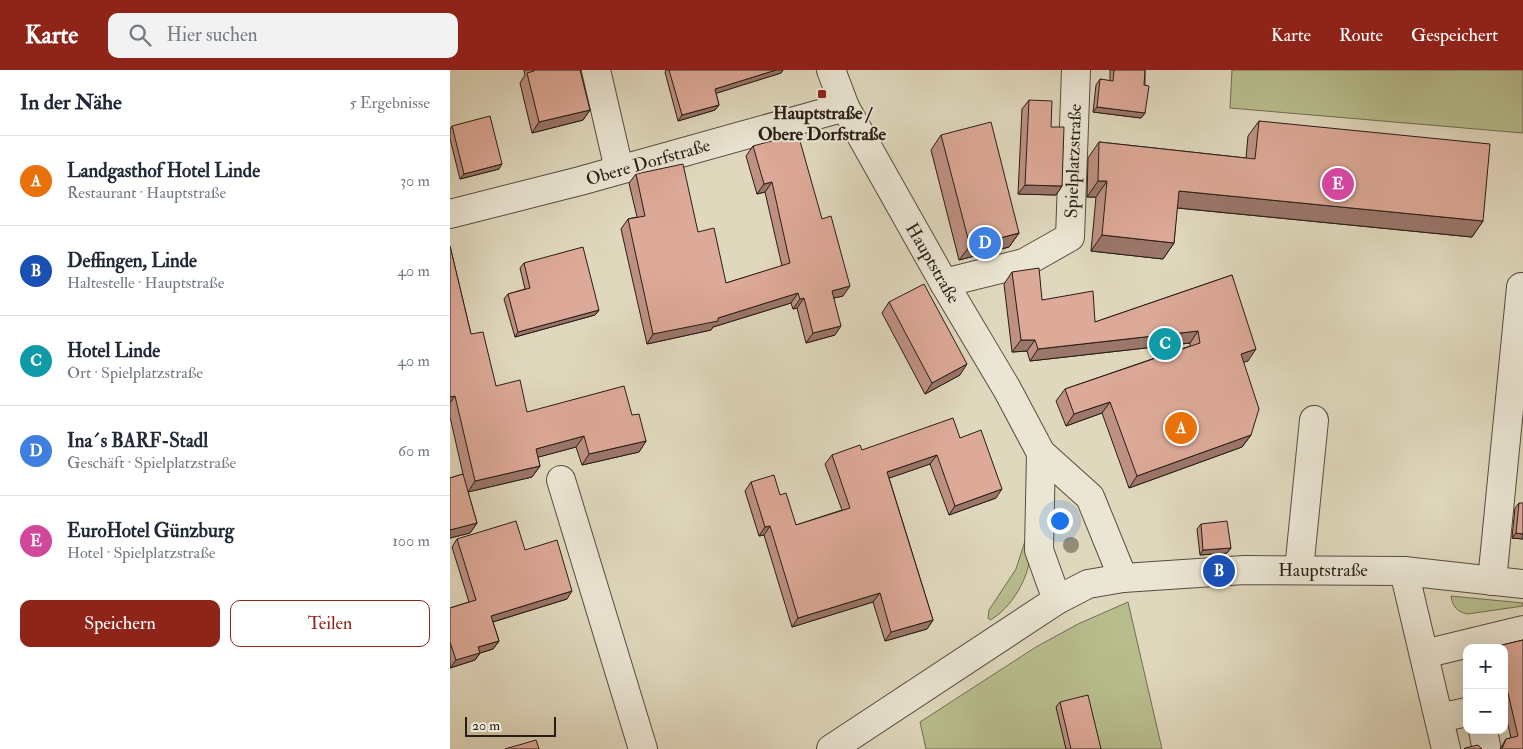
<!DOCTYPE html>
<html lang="de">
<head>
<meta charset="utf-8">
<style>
	:root { --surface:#fff; --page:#f2f2f3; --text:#1f2937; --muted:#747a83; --line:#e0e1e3; --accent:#8f2418 }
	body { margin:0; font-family:"IM FELL Double Pica",serif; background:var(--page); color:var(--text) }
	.controls { position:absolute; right:15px; bottom:15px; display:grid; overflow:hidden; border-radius:10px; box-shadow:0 5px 20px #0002 }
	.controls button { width:45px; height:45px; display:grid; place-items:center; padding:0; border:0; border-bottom:1px solid var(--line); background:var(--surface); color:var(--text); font:25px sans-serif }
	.scale { position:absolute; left:15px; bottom:12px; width:91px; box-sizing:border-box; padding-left:5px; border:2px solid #281d16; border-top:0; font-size:14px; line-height:18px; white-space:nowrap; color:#281d16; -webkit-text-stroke:4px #ebe6d4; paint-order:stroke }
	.you { position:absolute; left:609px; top:450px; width:18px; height:18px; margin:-12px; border:4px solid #fff; border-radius:50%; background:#1a73e8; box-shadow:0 0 0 8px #1a73e833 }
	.badge { display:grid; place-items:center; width:32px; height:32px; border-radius:50%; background:var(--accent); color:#fff; font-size:16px; font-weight:700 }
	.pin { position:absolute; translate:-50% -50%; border:2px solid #fff; box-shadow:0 1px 5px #0006 }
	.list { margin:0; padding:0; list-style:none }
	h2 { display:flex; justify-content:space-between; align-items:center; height:65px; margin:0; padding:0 20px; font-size:21px }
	h2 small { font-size:16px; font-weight:400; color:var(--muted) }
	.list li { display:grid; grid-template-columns:32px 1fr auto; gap:15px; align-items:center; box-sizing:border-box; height:90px; padding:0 20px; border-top:1px solid var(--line) }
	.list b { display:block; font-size:19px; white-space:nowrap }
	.list p { margin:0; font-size:16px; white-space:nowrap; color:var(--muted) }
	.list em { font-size:16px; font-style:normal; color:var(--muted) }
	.actions { display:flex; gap:10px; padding:15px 20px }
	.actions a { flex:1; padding:11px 0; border:1px solid var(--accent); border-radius:10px; text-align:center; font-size:18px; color:var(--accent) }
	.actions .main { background:var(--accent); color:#fff }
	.icon { flex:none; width:28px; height:28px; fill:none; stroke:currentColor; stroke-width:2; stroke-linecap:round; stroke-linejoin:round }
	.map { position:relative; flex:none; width:1073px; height:679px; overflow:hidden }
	header { display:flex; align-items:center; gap:30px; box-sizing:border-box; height:70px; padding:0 25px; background:var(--accent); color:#fff }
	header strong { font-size:24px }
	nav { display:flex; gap:28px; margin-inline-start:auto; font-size:18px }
	.search { width:350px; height:45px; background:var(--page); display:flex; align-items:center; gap:12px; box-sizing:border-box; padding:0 18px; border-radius:10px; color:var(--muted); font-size:19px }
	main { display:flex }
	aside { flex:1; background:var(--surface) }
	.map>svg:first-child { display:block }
</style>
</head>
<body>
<header>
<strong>Karte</strong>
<div class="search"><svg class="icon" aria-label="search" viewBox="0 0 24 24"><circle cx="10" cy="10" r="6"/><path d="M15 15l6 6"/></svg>Hier suchen</div>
<nav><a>Karte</a><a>Route</a><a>Gespeichert</a></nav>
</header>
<main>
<aside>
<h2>In der Nähe<small>5 Ergebnisse</small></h2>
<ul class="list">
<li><span class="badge" style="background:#e8710a">A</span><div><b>Landgasthof Hotel Linde</b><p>Restaurant · Hauptstraße</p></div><em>30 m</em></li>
<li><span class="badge" style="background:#1a4fb4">B</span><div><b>Deffingen, Linde</b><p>Haltestelle · Hauptstraße</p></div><em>40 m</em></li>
<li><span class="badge" style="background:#0f9aa8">C</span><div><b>Hotel Linde</b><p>Ort · Spielplatzstraße</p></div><em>40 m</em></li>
<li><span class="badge" style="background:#3f7fe0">D</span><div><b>Ina´s BARF-Stadl</b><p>Geschäft · Spielplatzstraße</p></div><em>60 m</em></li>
<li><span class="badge" style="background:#d1479c">E</span><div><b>EuroHotel Günzburg</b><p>Hotel · Spielplatzstraße</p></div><em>100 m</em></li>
</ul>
<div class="actions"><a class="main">Speichern</a><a>Teilen</a></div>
</aside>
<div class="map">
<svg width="1073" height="679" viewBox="0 0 1073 679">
	<rect width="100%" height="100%" fill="#e0d8bd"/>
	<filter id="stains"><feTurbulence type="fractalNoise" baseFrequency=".004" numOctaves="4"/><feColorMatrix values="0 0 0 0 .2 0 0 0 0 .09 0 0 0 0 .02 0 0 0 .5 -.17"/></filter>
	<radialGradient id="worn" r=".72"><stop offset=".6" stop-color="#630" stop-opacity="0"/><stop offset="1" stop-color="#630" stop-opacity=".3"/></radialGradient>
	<g fill="#b8bd8d" stroke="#706d52">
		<polygon points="782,0 1073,0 1073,63 780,38"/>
		<path d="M576 468C577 473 580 478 580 483 580 507 561 539 540 550L538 548 539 540 566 499Z"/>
		<path d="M1001 526 1073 533V536L1018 544C1007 542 1003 537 1001 526Z"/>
		<polygon points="678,532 712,679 476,679 470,652 586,577 628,554"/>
	</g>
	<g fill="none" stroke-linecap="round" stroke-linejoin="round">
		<g stroke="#564c40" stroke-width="30">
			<g id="minor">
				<polyline points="146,0 169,99"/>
				<polyline points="381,0 395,37 494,213 557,319 591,383 640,427 673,508"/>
				<polyline points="0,144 130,111 395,37"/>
				<polyline points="494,213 574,193 620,167 626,0"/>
				<polyline points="591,383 589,480 607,530"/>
				<polyline points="111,410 193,679"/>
				<polyline points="849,500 864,350"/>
				<polyline points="954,501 996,679"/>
				<polyline points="1042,511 1071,217"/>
				<polyline points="974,584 1073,560"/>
				<polyline points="989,648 1017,642"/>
				<polyline points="1033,660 1036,676"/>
				<polyline points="381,679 607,530 638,514 673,508 794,500 954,501 1073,514"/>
			</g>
		</g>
		<use href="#minor" stroke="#ebe6d4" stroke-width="28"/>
	</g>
	<circle fill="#928c75" cx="621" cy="475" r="8"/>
	<g fill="#be9183" stroke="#281d16">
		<polygon points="74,0 130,0 140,40 133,50 82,63 70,13 75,5"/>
		<polygon points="216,0 333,0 331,3 266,23 269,35 265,40 228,51 215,2"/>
		<polygon points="660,0 695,0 695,43 691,48 643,42 646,15 650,9 660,11"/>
		<polygon points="579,30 601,57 612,116 606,125 568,124 572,39"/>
		<polygon points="809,51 1033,151 1022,167 727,138 724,173 713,189 641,181 646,127 637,127 638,88 649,72 796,88 798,66"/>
		<polygon points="2,56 49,99 10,109 0,69 0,59"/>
		<polygon points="491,65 569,163 559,177 509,190 481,80"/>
		<polygon points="303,76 393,226 384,228 385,265 356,273 347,238 343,239 341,233 263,257 261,260 197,274 171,159 178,149 187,147 179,113 186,104 248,162 276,213 332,196 315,122 307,124 296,86"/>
		<polygon points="0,176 21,264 46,316 77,342 182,345 196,371 189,382 132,395 126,377 88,387 90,396 82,407 18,422 27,453 20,463 0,468 0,408 13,404 0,347"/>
		<polygon points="74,193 149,240 145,245 65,267 54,229 58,224 75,219 70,198"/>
		<polygon points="562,202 592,230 645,252 782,205 798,291 793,292 801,365 792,377 679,418 652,343 616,356 606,331 615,319 740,276 740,273 580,291 577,281 562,282 554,214"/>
		<polygon points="439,232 510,305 475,324 432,243"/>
		<polygon points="510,368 546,428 499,445 480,394 439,408 483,550 477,559 435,571 423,532 342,557 314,465 309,466 295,421 301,412 330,425 346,455 392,440 375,394 382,385 412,380"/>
		<polygon points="1069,433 1073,469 1062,468 1065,438"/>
		<polygon points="751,454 781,478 777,483 750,485 747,459"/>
		<polygon points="7,469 75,480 117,529 43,552 49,571 43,579 30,583 25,590 0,598 0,538 19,532 2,477"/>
		<polygon points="1073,570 1073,679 1050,679 1056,669 1061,668 1054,637 1054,578 1046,578 1048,576"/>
		<polygon points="610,632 651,679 616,679 606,637"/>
	</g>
	<g fill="#9b766a" stroke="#281d16">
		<polygon points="326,0 333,0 331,3 261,25 265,19"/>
		<polygon points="269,35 265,40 228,51 232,45"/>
		<polygon points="647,37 695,43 691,48 643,42"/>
		<polygon points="140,40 133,50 82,63 89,52"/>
		<polygon points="52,94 49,99 10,109 14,104"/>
		<polygon points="648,111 657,111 646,127 637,127"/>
		<polygon points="322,112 315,122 307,124 314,114"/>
		<polygon points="575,115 612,116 606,125 568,124"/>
		<polygon points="729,121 1033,151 1022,167 718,137"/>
		<polygon points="569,163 559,177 509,190 520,176"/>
		<polygon points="652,165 724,173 713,189 641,181"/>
		<polygon points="400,216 393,226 375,230 382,221"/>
		<polygon points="348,223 341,233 263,257 261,260 197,274 203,264 268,248"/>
		<polygon points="354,228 347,238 343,239 350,229"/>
		<polygon points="149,240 145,245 65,267 68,262"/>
		<polygon points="391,256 385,265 356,273 363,263"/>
		<polygon points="748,261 740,273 580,291 588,279"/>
		<polygon points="571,270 585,270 577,281 562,282"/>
		<polygon points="806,279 798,291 782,296 791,284"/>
		<polygon points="517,294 510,305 475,324 482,313"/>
		<polygon points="5,326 0,333 0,327"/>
		<polygon points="660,332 652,343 616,356 624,344"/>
		<polygon points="801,365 792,377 679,418 687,406"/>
		<polygon points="134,366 126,377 78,390 86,379"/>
		<polygon points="196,371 189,382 132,395 139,384"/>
		<polygon points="487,385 480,394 431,411 437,402"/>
		<polygon points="90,396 82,407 18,422 25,411"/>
		<polygon points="552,419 546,428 499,445 505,436"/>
		<polygon points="27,453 20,463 0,468 0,460"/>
		<polygon points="320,456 314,465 309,466 315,457"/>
		<polygon points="1066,463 1073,464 1073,469 1062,468"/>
		<polygon points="781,478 777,483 750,485 753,480"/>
		<polygon points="122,521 117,529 36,554 41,546"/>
		<polygon points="430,523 423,532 342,557 348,548"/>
		<polygon points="483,550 477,559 435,571 441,562"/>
		<polygon points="49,571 43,579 30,583 25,590 0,598 6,590 28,577"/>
	</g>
	<g fill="#dda998" stroke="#281d16">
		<polygon points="84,0 130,0 140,40 89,52 77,3 84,1"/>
		<polygon points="219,0 326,0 265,19 269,35 232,45"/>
		<polygon points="664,0 695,0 694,15 699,16 695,43 647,37 650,9 663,11"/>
		<polygon points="579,30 602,31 601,57 614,57 612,116 575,115"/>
		<polygon points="40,46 52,94 14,104 2,56"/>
		<polygon points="809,51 1040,74 1033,151 729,121 724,173 652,165 657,111 648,111 649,72 805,89"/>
		<polygon points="541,52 569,163 520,176 491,65"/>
		<polygon points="348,64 372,149 381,146 400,216 382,221 391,256 363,263 354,228 350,229 348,223 268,248 268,251 203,264 178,149 195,146 186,104 233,94 248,162 264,158 276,213 340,193 322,112 314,114 303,76"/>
		<polygon points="0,176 21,264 33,262 46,316 70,310 77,342 174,316 182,345 189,344 196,371 139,384 134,366 86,379 90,396 25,411 5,326 0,327"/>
		<polygon points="133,177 149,240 68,262 58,224 80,218 74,193"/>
		<polygon points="589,198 592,230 643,221 645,252 782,205 806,279 791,284 809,339 801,365 687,406 660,332 624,344 615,319 750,273 748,261 588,279 585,270 571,270 562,202"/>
		<polygon points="474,214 517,294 482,313 439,232"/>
		<polygon points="503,348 510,368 531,360 552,419 505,436 487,385 437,402 483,550 441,562 430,523 348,548 320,456 315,457 301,412 324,405 330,425 336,423 346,455 400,438 382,385 410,375 412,380"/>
		<polygon points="13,404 27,453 0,460 0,408"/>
		<polygon points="1069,433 1073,433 1073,464 1066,463"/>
		<polygon points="66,451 75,480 107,470 122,521 41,546 49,571 28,577 30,583 6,590 0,572 0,538 26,530 7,469"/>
		<polygon points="777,451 781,478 753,480 751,454"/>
		<polygon points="1073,570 1073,679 1052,679 1056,669 1068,666 1054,606 1054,578 1048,578 1048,576"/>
		<polygon points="638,625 651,679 621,679 610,632"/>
		<polygon points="86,670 89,679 55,679"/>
		<polygon points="1028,675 1032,679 1014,679 1015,678"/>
	</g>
	<rect fill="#8f2418" stroke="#ebe6d4" stroke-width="2" x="367" y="19" width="10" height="10" rx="2.5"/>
	<g text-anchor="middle" stroke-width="4" stroke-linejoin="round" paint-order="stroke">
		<g font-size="18" font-weight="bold" fill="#281d16" stroke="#ebe6d4">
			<text x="372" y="49">Hauptstraße /<tspan x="372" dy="21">Obere Dorfstraße</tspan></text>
		</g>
		<g font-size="18" fill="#281d16" stroke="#ebe6d4">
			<text transform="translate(623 91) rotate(-88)" y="6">Spielplatzstraße</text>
			<text transform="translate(198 92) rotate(-16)" y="6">Obere Dorfstraße</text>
			<text transform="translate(483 193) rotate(60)" y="6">Hauptstraße</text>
			<text x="873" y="506">Hauptstraße</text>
		</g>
	</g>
	<rect width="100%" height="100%" filter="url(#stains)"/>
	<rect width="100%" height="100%" fill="url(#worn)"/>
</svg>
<div class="controls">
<button>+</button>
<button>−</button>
</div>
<div class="scale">20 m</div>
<div class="you"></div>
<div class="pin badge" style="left:731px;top:358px;background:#e8710a">A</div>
<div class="pin badge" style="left:769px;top:501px;background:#1a4fb4">B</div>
<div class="pin badge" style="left:715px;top:274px;background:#0f9aa8">C</div>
<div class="pin badge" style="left:535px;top:173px;background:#3f7fe0">D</div>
<div class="pin badge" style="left:888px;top:114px;background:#d1479c">E</div>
</div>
</main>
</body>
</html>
